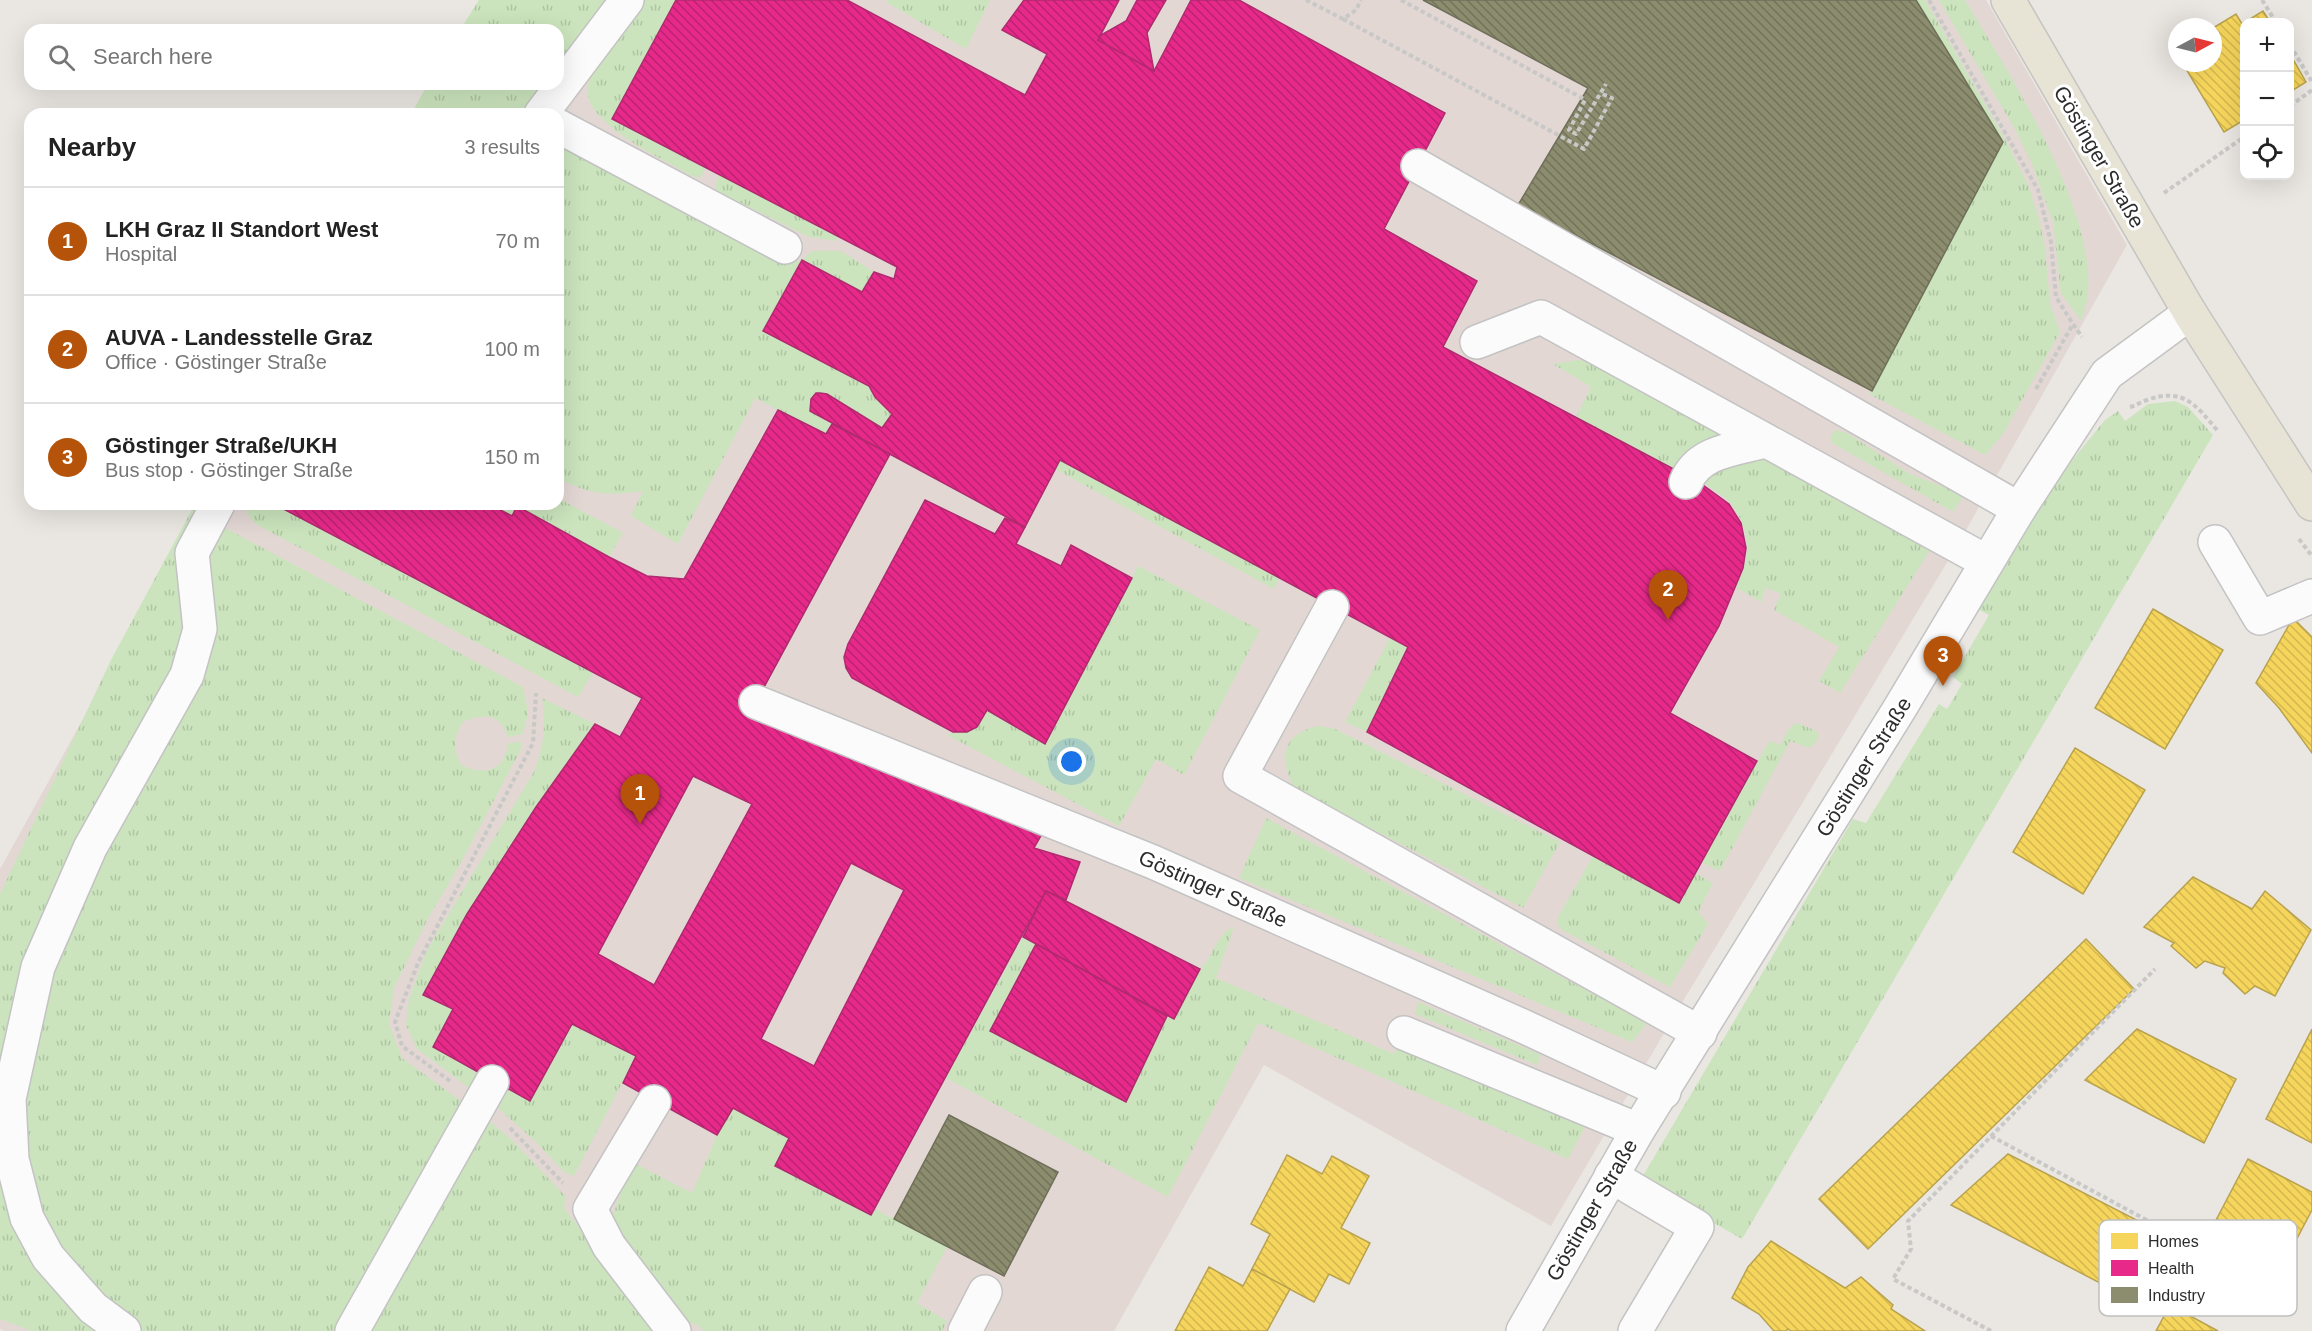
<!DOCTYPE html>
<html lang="en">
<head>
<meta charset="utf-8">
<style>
	:root { --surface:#fff; --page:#f2f2f2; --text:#222; --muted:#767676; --line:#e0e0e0; --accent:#b45309 }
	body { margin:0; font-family:Helvetica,sans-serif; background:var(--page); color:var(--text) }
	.controls { position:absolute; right:18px; top:18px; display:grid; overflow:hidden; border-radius:12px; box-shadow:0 6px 24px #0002 }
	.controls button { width:54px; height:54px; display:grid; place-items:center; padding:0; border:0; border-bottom:2px solid var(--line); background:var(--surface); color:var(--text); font:30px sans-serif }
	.compass { position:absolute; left:2168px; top:18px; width:54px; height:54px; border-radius:50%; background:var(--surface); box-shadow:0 6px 24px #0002; rotate:83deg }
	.you { position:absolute; left:1072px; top:762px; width:21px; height:21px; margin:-15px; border:4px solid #fff; border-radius:50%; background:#1a73e8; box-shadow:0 0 0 9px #1a73e833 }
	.badge { display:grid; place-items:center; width:39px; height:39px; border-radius:50%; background:var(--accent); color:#fff; font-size:20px; font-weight:700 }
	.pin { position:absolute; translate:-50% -50px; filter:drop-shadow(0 2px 3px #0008) }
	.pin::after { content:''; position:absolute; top:32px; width:21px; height:18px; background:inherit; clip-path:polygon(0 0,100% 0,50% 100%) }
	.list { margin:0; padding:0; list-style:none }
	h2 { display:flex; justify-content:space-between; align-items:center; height:78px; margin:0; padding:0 24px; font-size:26px }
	h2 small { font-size:20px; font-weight:400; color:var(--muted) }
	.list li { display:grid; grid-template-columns:39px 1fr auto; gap:18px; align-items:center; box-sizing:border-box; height:108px; padding:0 24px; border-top:2px solid var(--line) }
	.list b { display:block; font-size:22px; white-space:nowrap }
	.list p { margin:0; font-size:20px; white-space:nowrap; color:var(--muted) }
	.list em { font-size:20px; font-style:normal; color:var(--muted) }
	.icon { flex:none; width:33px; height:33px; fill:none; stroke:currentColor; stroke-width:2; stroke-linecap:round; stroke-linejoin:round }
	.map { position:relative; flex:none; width:2312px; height:1331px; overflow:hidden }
	.search { position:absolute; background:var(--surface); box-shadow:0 6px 24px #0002; left:24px; top:24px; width:540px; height:66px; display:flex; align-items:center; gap:15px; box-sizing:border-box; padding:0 21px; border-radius:18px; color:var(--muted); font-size:22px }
	.panel { position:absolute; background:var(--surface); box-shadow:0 6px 24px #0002; left:24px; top:108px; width:540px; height:402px; border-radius:18px }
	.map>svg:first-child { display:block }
</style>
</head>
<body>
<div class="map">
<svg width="2312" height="1331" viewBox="0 0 2312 1331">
	<defs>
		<pattern id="grass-tufts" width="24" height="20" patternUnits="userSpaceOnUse" patternTransform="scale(1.5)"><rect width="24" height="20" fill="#cbe4bd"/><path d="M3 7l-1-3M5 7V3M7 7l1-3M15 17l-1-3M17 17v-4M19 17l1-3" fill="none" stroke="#aec4a3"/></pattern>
		<pattern id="homes-back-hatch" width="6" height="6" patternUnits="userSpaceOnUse" patternTransform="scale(1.5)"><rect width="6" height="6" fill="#f6d55c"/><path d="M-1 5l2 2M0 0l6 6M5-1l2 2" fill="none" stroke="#d3b750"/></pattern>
		<pattern id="health-back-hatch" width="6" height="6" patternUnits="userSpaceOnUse" patternTransform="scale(1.5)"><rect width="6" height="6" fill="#e7298a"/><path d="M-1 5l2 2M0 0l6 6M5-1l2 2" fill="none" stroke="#bb2371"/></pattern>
		<pattern id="industry-back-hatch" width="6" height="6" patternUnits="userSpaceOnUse" patternTransform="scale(1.5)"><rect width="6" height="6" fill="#8c8c6e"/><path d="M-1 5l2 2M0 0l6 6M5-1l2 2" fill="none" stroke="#73735b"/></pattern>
	</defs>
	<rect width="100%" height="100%" fill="#eae7e2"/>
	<polygon fill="#e3d7d4" points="483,0 1986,0 2127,245 1957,546 1673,1018 1551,1226 1264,1065 1114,1331 4,1331 0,1329 0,869 202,504 558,504 558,114 418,114 558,84 558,30"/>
	<g fill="url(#grass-tufts)">
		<polygon points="479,0 611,0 558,68 558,30 460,30"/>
		<path d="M644 0H676L612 119 703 166 705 170 700 178C689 176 678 168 667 162 645 150 580 117 588 85 594 61 628 22 644 0Z"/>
		<polygon points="888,0 990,0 966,49 886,2"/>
		<polygon points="1916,0 1925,0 2005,139 2028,185 2039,219 2045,248 2050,304 2060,332 2003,434 1985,455 1869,394 2003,142"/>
		<path d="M1939 0H1965C2007 70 2118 240 2081 320L2061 294 2053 222 2031 162 2016 131Z"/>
		<polygon points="428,84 546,84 523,114 411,114"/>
		<path d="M558 147 571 149 705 210 801 263 764 331 869 386 875 397 892 414 882 428 827 394 816 393C811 399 808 403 810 411L832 424 826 434 755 398 678 544 631 516 643 491C608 496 590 495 558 478Z"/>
		<polygon points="720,174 838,236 836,241 809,237 717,191 715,185"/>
		<polygon points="812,251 841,251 874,272 862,292 802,260"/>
		<polygon points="1578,360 1603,365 1726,430 1693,451 1681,473 1576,417 1591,387 1553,364"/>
		<polygon points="2175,401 2188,407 2213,435 1742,1239 1640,1181 1853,819 1866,823 1939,704 1947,709 1962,684 1953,677 1989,615 1976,608 2044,495 2105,420 2118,411 2125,421 2148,404"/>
		<polygon points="1835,430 1847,433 1910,474 1964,495 1953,512 1832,443 1830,437"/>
		<path d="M1766 453 1932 542 1930 550 1840 693 1819 681 1839 647 1774 610 1781 594 1766 588 1761 602 1735 587C1752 560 1751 530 1731 504 1724 495 1710 488 1701 482L1712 466Z"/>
		<polygon points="1060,460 1279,578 1274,589 1055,469"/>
		<polygon points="558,498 623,533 609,557 517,506 512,516 489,504 558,504"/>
		<polygon points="195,504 210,504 194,624 29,966 16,1200 114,1331 32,1331 0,1319 0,894 111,660"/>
		<polygon points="244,504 274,504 593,673 578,697 259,526 250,518"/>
		<path d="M214 522 523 687 528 713 523 734 508 737C499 712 485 714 464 721 452 737 453 748 461 765 484 776 505 772 508 743L521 742V749L458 868 427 920 394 988 389 1024 402 1058 469 1107 348 1331H138L75 1276 33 1211 19 1088 59 927 190 679 197 554Z"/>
		<path d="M1138 566 1260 630 1184 775 1156 759 1119 826 947 735C971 724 969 741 987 710L1045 744Z"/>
		<polygon points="1390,638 1408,647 1367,732 1345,722"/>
		<path d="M542 698 595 724 536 807 467 914 453 1009 433 1047 485 1077 476 1093 417 1049 406 1025 409 999 427 950 534 772C544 746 546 725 542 698Z"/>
		<path d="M1798 723 1816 731 1819 735 1817 741 1809 748 1790 741 1720 871 1702 863 1769 741 1781 745C1785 736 1788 725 1798 723Z"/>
		<path d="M1318 726 1333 728 1560 842 1523 908 1294 788C1279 757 1282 734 1318 726Z"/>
		<polygon points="1266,818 1647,1023 1632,1042 1239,878"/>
		<polygon points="1593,856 1679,903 1695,873 1713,883 1699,910 1700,914 1708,924 1670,987 1562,930 1557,924 1558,917"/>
		<path d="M1234 927 1216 978 1394 1054 1397 1049 1585 1127 1568 1159 1258 1023 1168 1197 946 1078 1023 937 1036 944 990 1031 1126 1102 1167 1016 1174 1019 1200 969C1214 957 1216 933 1234 927Z"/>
		<polygon points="1418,1002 1541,1055 1537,1065 1415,1014"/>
		<polygon points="572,1024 636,1056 574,1176 564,1172 536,1142 489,1100 497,1084 530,1101"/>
		<polygon points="733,1108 789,1138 776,1167 871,1215 875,1209 947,1247 917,1303 947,1321 942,1331 703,1331 698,1325 676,1319 621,1243 613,1215 621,1192 636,1164 692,1193 717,1135"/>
		<polygon points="482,1115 512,1140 566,1197 564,1208 658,1331 361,1331"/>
	</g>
	<g fill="url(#homes-back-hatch)" stroke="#b9a24e" stroke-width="1.5">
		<polygon points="2263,11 2270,22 2244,22 2244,120 2224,132 2183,64 2213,63 2213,28 2236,14 2242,24"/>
		<polygon points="2290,54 2306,82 2290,92"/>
		<polygon points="2153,609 2223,650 2165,749 2095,708"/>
		<polygon points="2293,618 2312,637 2312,753 2279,708 2256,683"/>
		<polygon points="2075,748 2145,790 2083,894 2013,852"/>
		<polygon points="2193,877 2252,909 2265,891 2311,930 2275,996 2255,986 2245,994 2223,973 2225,968 2205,961 2196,968 2171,946 2174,943 2144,927"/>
		<polygon points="2086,939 2134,989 1868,1249 1819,1199"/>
		<polygon points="2137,1029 2236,1079 2204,1143 2085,1080"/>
		<polygon points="2312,1029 2312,1143 2266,1119"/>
		<polygon points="2008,1154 2156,1230 2121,1294 1951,1205"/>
		<polygon points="1287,1155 1322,1174 1332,1156 1369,1176 1341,1228 1370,1243 1349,1284 1329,1274 1314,1302 1252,1269 1270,1234 1251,1224"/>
		<polygon points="2248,1159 2312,1192 2312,1210 2262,1305 2191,1268"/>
		<polygon points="1771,1241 1845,1288 1861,1277 1893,1305 1891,1309 1925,1331 1791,1331 1788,1329 1786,1331 1774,1331 1759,1314 1732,1298 1748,1267"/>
		<polygon points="1209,1267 1243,1286 1252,1269 1290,1289 1267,1331 1175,1331"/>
		<polygon points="2170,1305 2218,1331 2156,1331"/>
	</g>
	<g fill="url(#health-back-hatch)" stroke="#af2a6e" stroke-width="1.5" fill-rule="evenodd">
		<polygon points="676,0 847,0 1025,95 1047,54 1002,30 1024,0 1119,0 1098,40 1154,71 1191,0 1239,0 1445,113 1384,229 1477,281 1443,347 1700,483 1729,504 1741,523 1746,548 1743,568 1719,626 1670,713 1757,761 1679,903 1367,732 1408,647 1060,460 1025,527 810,411 811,399 816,393 820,393 827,394 882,428 892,414 875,397 869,386 763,331 802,260 862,292 874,272 894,279 897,267 612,119"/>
		<polygon points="1137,0 1166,0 1147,33 1154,71 1098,40 1101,35 1126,21"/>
		<path d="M778 410 826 434 832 424 890 454 756 702 1043 832 1034 848 1080 862 1066 900 1046 891 871 1215 775 1166 789 1138 733 1108 717 1135 623 1083 636 1056 572 1024 530 1101 433 1047 453 1009 423 995 467 914 536 807 595 724 620 737 642 698 274 504H489L512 516 517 506 609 557 647 576 684 579ZM693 776 752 804 654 985 598 954ZM851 863 904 890 814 1066 761 1039Z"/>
		<polygon points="925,500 995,534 1005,518 1025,527 1016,544 1061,566 1071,545 1132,578 1045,744 987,710 977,727 967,732 953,732 852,678 846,668 844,657 848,644"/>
		<polygon points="1046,891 1200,969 1174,1019 1023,937"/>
		<polygon points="1036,944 1167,1016 1126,1102 990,1031"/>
	</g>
	<g fill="url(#industry-back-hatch)" stroke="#6f6f5a" stroke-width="1.5">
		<polygon points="1423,0 1916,0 2003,142 1872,391 1518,205 1588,88"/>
		<polygon points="949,1115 1058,1172 1004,1276 894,1219"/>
	</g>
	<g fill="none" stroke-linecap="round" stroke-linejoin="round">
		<g stroke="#c3c3c3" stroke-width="36">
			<g id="minor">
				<polyline points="541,114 627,0"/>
				<polyline points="558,126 785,247"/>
				<polyline points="1418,166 2019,509"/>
				<polyline points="1477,342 1541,317 1987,562"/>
				<path d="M1686 482C1698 451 1736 449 1765 441"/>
				<polyline points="2215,542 2260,618 2312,596"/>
				<polyline points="1332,607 1240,776 1700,1033"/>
				<polyline points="756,702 1153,862 1527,1028 1664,1092"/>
				<polyline points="1404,1033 1638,1130"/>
				<polyline points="654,1102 590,1209 609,1246 674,1331"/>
				<polyline points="1611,1176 1697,1227 1635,1331"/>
				<polyline points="124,1331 93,1308 48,1257 27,1218 12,1159 9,1099 38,967 90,848 187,675 200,629 192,553 218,504"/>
				<polyline points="352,1331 492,1082"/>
				<polyline points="965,1331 985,1292"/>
				<polyline points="1523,1331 1638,1130 1900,708 2019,509 2107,374 2190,313"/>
			</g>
		</g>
		<g stroke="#c6c4c2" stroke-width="36">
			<polyline id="major" points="2008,0 2190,313 2312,504"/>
		</g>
		<g stroke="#c8c8c7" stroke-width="4" stroke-dasharray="4.5 3" stroke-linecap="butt">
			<polyline points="1306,0 1343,19 1356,10 1361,0"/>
			<polyline points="1401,0 1582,98 1585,100 1569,130 1576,134 1606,84"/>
			<polyline points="1929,0 2038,190 2051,242 2056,297 2073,324"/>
			<polyline points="2262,0 2276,22"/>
			<polyline points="1343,19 1584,149 1612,98 1600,93"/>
			<polyline points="2290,45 2312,82"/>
			<polyline points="2290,106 2312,90"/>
			<polyline points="2164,193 2244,137"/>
			<polyline points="2036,389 2073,324 2082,337"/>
			<path d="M2130 407C2135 406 2141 402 2147 400 2183 387 2196 405 2217 430"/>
			<polyline points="2299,539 2312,556"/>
			<polyline points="450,1081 402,1046 395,1022 418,963 533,743 536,693"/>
			<polyline points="510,1128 563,1183"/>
			<polyline points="1991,1136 2165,1230"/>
			<polyline points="1991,1331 1893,1279 1911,1249 1908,1221 2155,969"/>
		</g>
		<use href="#minor" stroke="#fcfbfb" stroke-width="33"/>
		<use href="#major" stroke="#e7e4d5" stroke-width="33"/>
	</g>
	<g text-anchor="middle" stroke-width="6" stroke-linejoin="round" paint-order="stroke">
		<g font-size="21" fill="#2c2c2c" stroke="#fff">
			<text transform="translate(2099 157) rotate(60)" y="7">Göstinger Straße</text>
			<text transform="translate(1864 767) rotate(-58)" y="7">Göstinger Straße</text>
			<text transform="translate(1213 889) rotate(24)" y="7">Göstinger Straße</text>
			<text transform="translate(1592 1210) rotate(-60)" y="7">Göstinger Straße</text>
		</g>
	</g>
	<rect x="2099" y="1220" width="198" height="96" rx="9" fill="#fff" stroke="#c0c0c0" stroke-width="1.5"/>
	<rect x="2111" y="1233" width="27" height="16" fill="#f6d55c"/>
	<rect x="2111" y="1260" width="27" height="16" fill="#e7298a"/>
	<rect x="2111" y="1287" width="27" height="16" fill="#8c8c6e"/>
	<g font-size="16" fill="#2c2c2c">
		<text x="2148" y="1247">Homes</text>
		<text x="2148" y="1274">Health</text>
		<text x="2148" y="1301">Industry</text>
	</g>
</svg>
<div class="controls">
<button>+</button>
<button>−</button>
<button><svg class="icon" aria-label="locate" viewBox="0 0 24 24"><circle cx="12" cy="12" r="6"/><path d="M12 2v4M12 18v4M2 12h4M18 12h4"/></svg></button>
</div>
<svg class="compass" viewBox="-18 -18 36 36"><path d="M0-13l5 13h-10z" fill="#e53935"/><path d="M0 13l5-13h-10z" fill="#767676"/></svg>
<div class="you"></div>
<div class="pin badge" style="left:640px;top:824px">1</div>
<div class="pin badge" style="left:1668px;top:620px">2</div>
<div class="pin badge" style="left:1943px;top:686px">3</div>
<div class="search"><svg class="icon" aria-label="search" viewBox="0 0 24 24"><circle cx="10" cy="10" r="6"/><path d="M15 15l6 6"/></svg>Search here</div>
<section class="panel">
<h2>Nearby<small>3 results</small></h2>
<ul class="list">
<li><span class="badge">1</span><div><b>LKH Graz II Standort West</b><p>Hospital</p></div><em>70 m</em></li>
<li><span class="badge">2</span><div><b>AUVA - Landesstelle Graz</b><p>Office · Göstinger Straße</p></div><em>100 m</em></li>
<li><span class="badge">3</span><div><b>Göstinger Straße/UKH</b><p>Bus stop · Göstinger Straße</p></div><em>150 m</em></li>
</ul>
</section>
</div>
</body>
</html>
